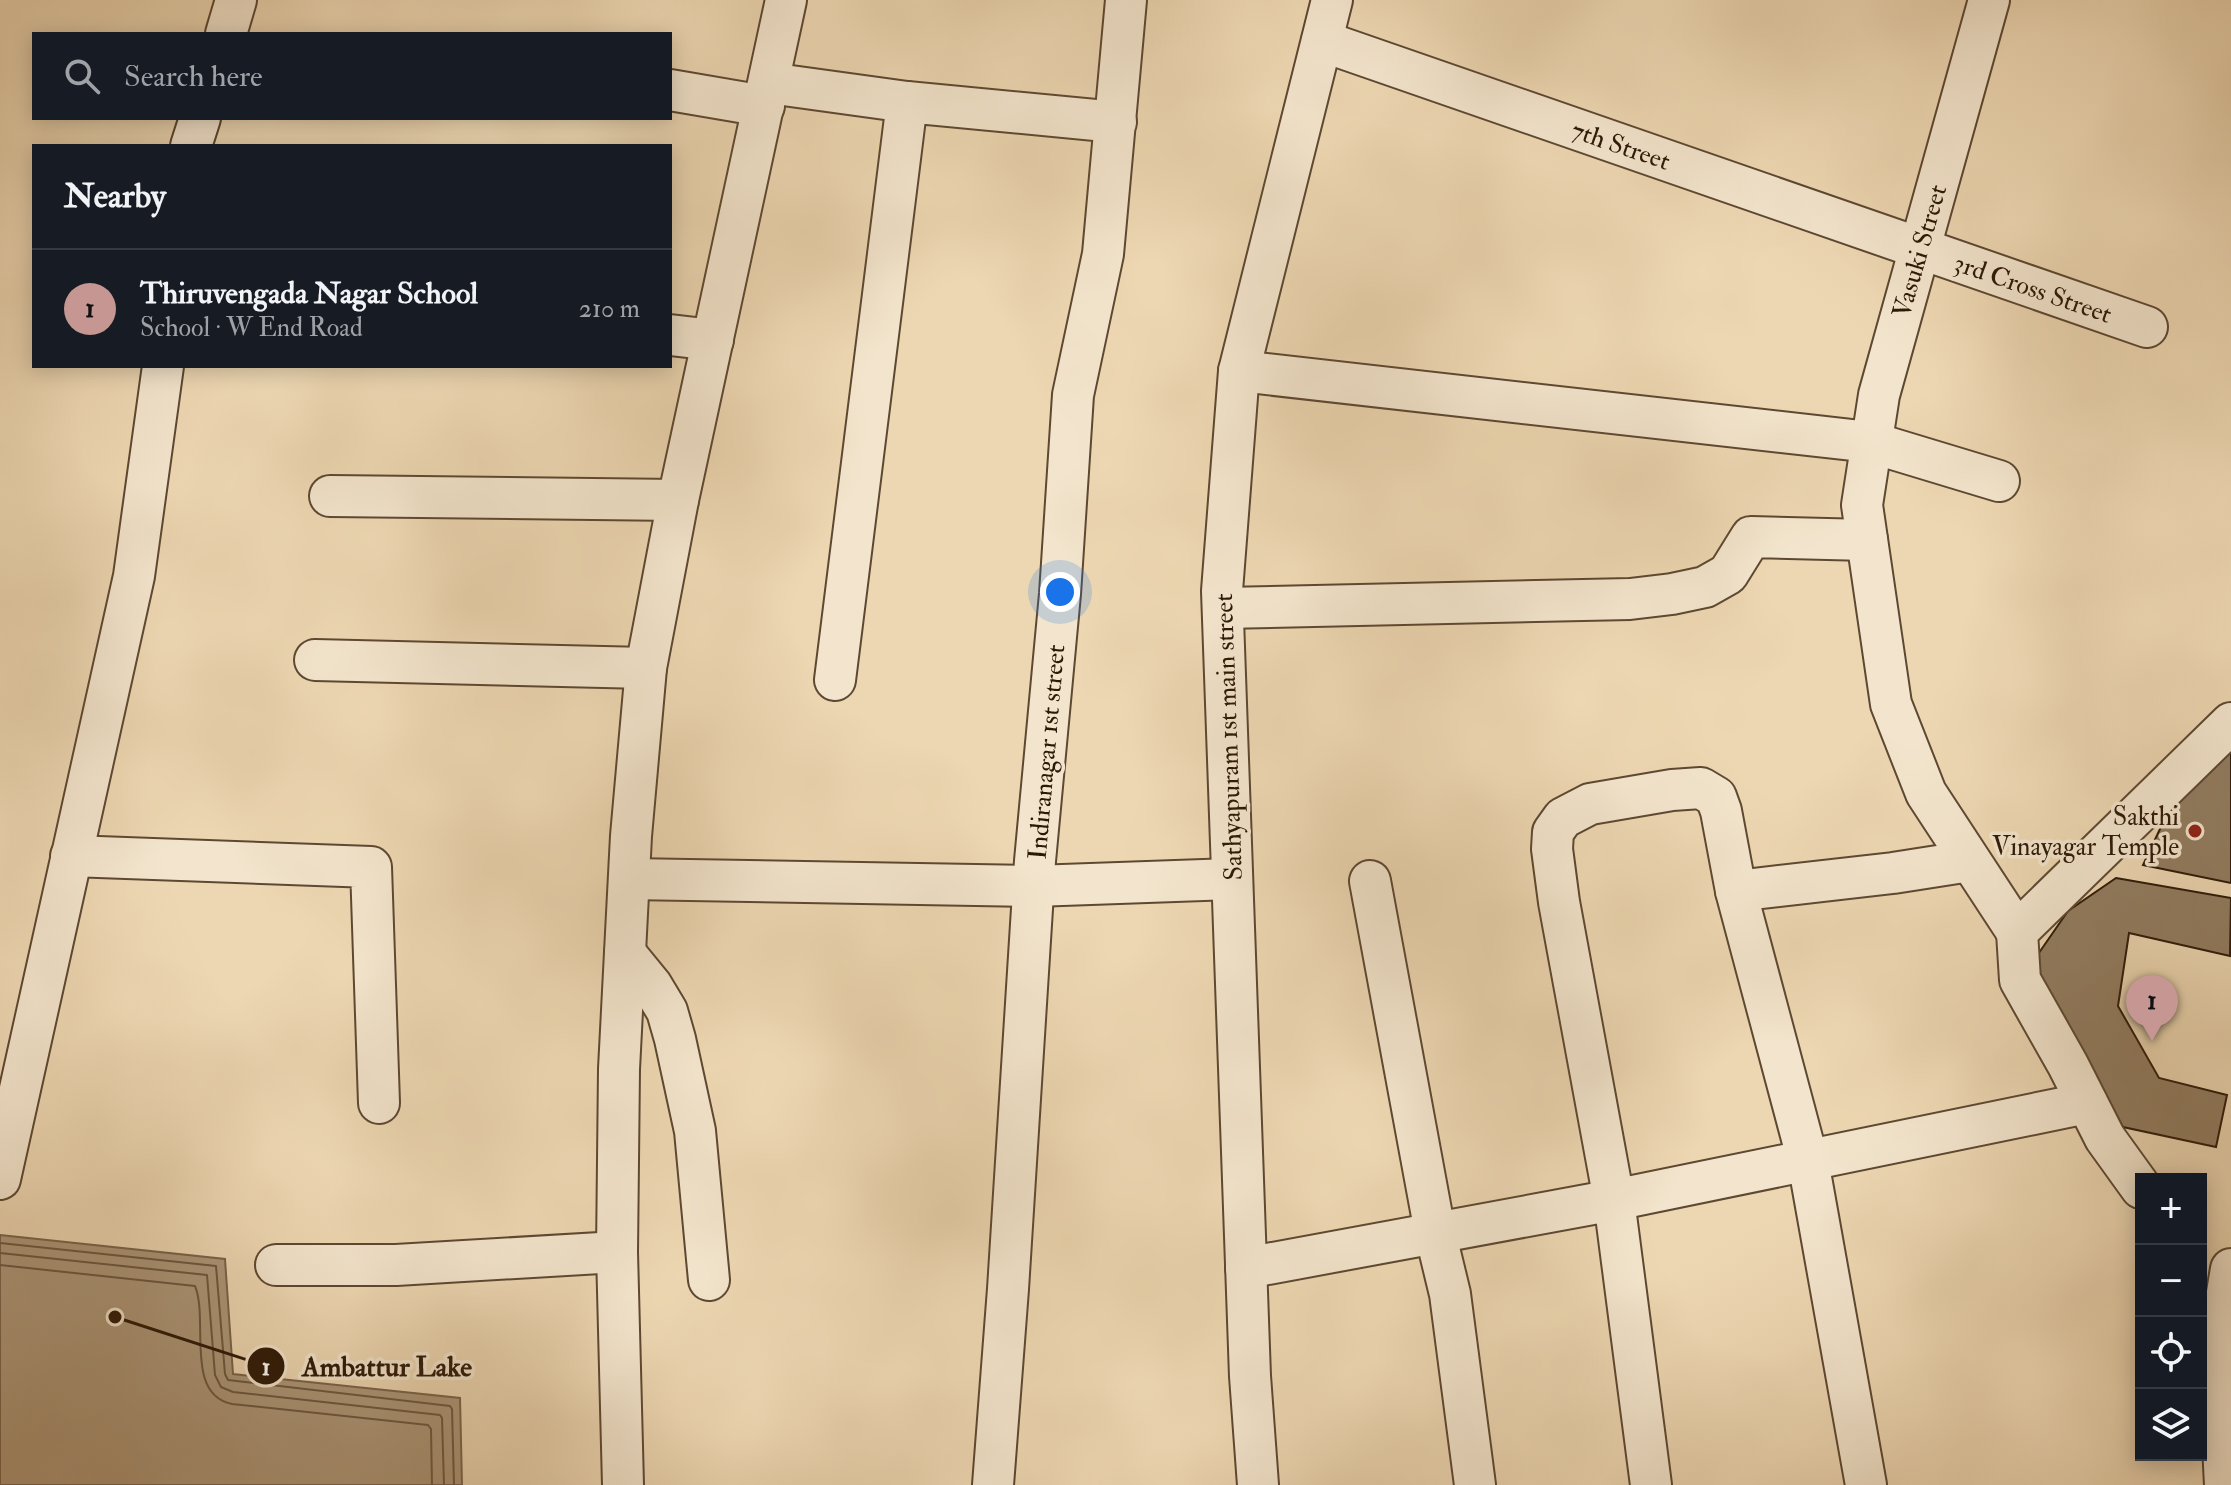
<!DOCTYPE html>
<html lang="en">
<head>
<meta charset="utf-8">
<style>
	:root { --surface:#171b24; --page:#242831; --text:#f1f3f6; --muted:#9ea1a6; --line:#363941; --accent:#c59692 }
	body { margin:0; font-family:"IM FELL Double Pica",serif; background:var(--page); color:var(--text) }
	.controls { position:absolute; right:24px; bottom:24px; display:grid; overflow:hidden; border-radius:0px; box-shadow:0 4px 20px #0003 }
	.controls button { width:72px; height:72px; display:grid; place-items:center; padding:0; border:0; border-bottom:2px solid var(--line); background:var(--surface); color:var(--text); font:40px sans-serif }
	.you { position:absolute; left:1060px; top:592px; width:28px; height:28px; margin:-20px; border:6px solid #fff; border-radius:50%; background:#1a73e8; box-shadow:0 0 0 12px #1a73e833 }
	.badge { display:grid; place-items:center; width:52px; height:52px; border-radius:50%; background:var(--accent); color:#111; font-size:26px; font-weight:700 }
	.pin { position:absolute; translate:-50% -66px; filter:drop-shadow(0 2px 4px #0008) }
	.pin::after { content:''; position:absolute; top:42px; width:28px; height:24px; background:inherit; clip-path:polygon(0 0,100% 0,50% 100%) }
	.list { margin:0; padding:0; list-style:none }
	h2 { display:flex; justify-content:space-between; align-items:center; height:104px; margin:0; padding:0 32px; font-size:34px }
	h2 small { font-size:26px; font-weight:400; color:var(--muted) }
	.list li { display:grid; grid-template-columns:52px 1fr auto; gap:24px; align-items:center; box-sizing:border-box; height:120px; padding:0 32px; border-top:2px solid var(--line) }
	.list b { display:block; font-size:30px; white-space:nowrap }
	.list p { margin:0; font-size:26px; white-space:nowrap; color:var(--muted) }
	.list em { font-size:26px; font-style:normal; color:var(--muted) }
	.icon { flex:none; width:44px; height:44px; fill:none; stroke:currentColor; stroke-width:2; stroke-linecap:round; stroke-linejoin:round }
	.map { position:relative; flex:none; width:2231px; height:1485px; overflow:hidden }
	.search { position:absolute; background:var(--surface); box-shadow:0 4px 20px #0003; left:32px; top:32px; width:640px; height:88px; display:flex; align-items:center; gap:20px; box-sizing:border-box; padding:0 28px; border-radius:0px; color:var(--muted); font-size:30px }
	.panel { position:absolute; background:var(--surface); box-shadow:0 4px 20px #0003; left:32px; top:144px; width:640px; height:224px; border-radius:0px }
	.map>svg:first-child { display:block }
</style>
</head>
<body>
<div class="map">
<svg width="2231" height="1485" viewBox="0 0 2231 1485">
	<rect width="100%" height="100%" fill="#edd7b2"/>
	<filter id="stains"><feTurbulence type="fractalNoise" baseFrequency=".0025" numOctaves="4"/><feColorMatrix values="0 0 0 0 .2 0 0 0 0 .09 0 0 0 0 .02 0 0 0 .5 -.17"/></filter>
	<radialGradient id="worn" r=".72"><stop offset=".6" stop-color="#630" stop-opacity="0"/><stop offset="1" stop-color="#630" stop-opacity=".3"/></radialGradient>
	<polygon fill="#ac9678" stroke="#79644b" stroke-width="2" points="0,1235 225,1259 233,1374 460,1398 462,1485 0,1485"/>
	<g fill="none" stroke-linecap="round" stroke-linejoin="round">
		<g stroke="#6c5840" stroke-width="2">
			<polyline points="0,1243 216,1266 225,1374 228,1380 450,1406 452,1409 454,1485"/>
			<polyline points="0,1253 207,1275 215,1375 221,1387 233,1392 440,1415 442,1418 444,1485"/>
			<path d="M0 1265 195 1286C209 1320 184 1394 232 1404L428 1425 431 1429 432 1485"/>
		</g>
	</g>
	<g fill="#917c60" stroke="#2d1908" stroke-width="2">
		<polygon points="2231,737 2231,883 2143,865 2175,797"/>
		<polygon points="2116,878 2231,898 2230,956 2129,933 2118,1006 2159,1078 2227,1095 2216,1147 2123,1127 2053,1003 2034,960 2068,911"/>
	</g>
	<g fill="none" stroke-linecap="round" stroke-linejoin="round">
		<g stroke="#5d4832" stroke-width="44">
			<g id="minor">
				<polyline points="1989,0 1879,395 1862,505 1891,704 1926,793 2017,932"/>
				<polyline points="226,34 236,0"/>
				<polyline points="1322,41 2147,327"/>
				<polyline points="769,83 907,102"/>
				<polyline points="670,90 764,106"/>
				<polyline points="191,146 200,118"/>
				<polyline points="670,335 713,340"/>
				<polyline points="1239,371 1870,442 1999,481"/>
				<polyline points="330,496 678,500"/>
				<polyline points="1223,608 1630,599 1672,594 1705,587 1728,574 1751,537 1867,540"/>
				<polyline points="315,660 646,668"/>
				<polyline points="835,680 907,102 1116,122"/>
				<polyline points="71,856 371,867 379,1103"/>
				<polyline points="629,879 1034,886 1232,879"/>
				<polyline points="1370,881 1435,1232 1450,1294 1475,1485"/>
				<polyline points="1736,891 1893,873 1970,861"/>
				<polyline points="625,953 652,986 667,1011 675,1039 695,1131 709,1280"/>
				<polyline points="0,1179 134,576 163,366"/>
				<polyline points="2141,1188 2105,1138 2068,1065 2020,980 2017,932 2231,723"/>
				<polyline points="276,1265 396,1265 617,1252"/>
				<polyline points="1246,1268 1614,1200 2087,1103"/>
				<polyline points="623,1485 617,1252 619,1069 631,836 646,668 678,500 786,0"/>
				<polyline points="993,1485 1008,1289 1035,861 1060,594 1073,395 1103,254 1126,0"/>
				<polyline points="1258,1485 1250,1376 1222,591 1239,371 1332,0"/>
				<polyline points="1651,1485 1614,1200 1559,902 1552,849 1553,832 1563,818 1590,804 1672,790 1701,788 1716,797 1721,811 1736,891 1808,1161 1866,1485"/>
				<polyline points="2225,1485 2218,1346 2231,1269"/>
			</g>
		</g>
		<use href="#minor" stroke="#f3e5cd" stroke-width="40"/>
	</g>
	<circle fill="#8f2418" stroke="#f3e5cd" stroke-width="3" cx="2195" cy="831" r="8"/>
	<g text-anchor="middle" stroke-width="7" stroke-linejoin="round" paint-order="stroke">
		<g font-size="26" fill="#2d1908" stroke="#f3e5cd">
			<text transform="translate(1621 145) rotate(19)" y="9">7th Street</text>
			<text transform="translate(1919 251) rotate(-74)" y="9">Vasuki Street</text>
			<text transform="translate(2033 288) rotate(19)" y="9">3rd Cross Street</text>
			<text transform="translate(1228 737) rotate(-92)" y="9">Sathyapuram 1st main street</text>
			<text transform="translate(1046 752) rotate(-85)" y="9">Indiranagar 1st street</text>
		</g>
		<g font-size="26" fill="#2d1908" stroke="#f3e5cd" text-anchor="end">
			<text x="2179" y="825">Sakthi<tspan x="2179" dy="30">Vinayagar Temple</tspan></text>
		</g>
	</g>
	<path fill="none" stroke="#2d1908" stroke-width="3" d="M115 1317L266 1366"/>
	<g fill="#2d1908" stroke="#f3e5cd" stroke-width="3">
		<circle cx="115" cy="1317" r="8"/>
		<circle cx="266" cy="1366" r="20"/>
	</g>
	<g font-size="24" text-anchor="middle" font-weight="bold" fill="#fff">
		<text x="266" y="1375">1</text>
	</g>
	<g font-size="28" text-anchor="middle" font-weight="bold" fill="#2d1908" stroke="#f3e5cd" stroke-width="7" stroke-linejoin="round" paint-order="stroke">
		<text x="387" y="1376">Ambattur Lake</text>
	</g>
	<rect width="100%" height="100%" filter="url(#stains)"/>
	<rect width="100%" height="100%" fill="url(#worn)"/>
</svg>
<div class="controls">
<button>+</button>
<button>−</button>
<button><svg class="icon" aria-label="locate" viewBox="0 0 24 24"><circle cx="12" cy="12" r="6"/><path d="M12 2v4M12 18v4M2 12h4M18 12h4"/></svg></button>
<button><svg class="icon" aria-label="layers" viewBox="0 0 24 24"><path d="M12 4l9 5-9 5-9-5zM3 14l9 5 9-5"/></svg></button>
</div>
<div class="you"></div>
<div class="pin badge" style="left:2152px;top:1041px">1</div>
<div class="search"><svg class="icon" aria-label="search" viewBox="0 0 24 24"><circle cx="10" cy="10" r="6"/><path d="M15 15l6 6"/></svg>Search here</div>
<section class="panel">
<h2>Nearby<small></small></h2>
<ul class="list">
<li><span class="badge">1</span><div><b>Thiruvengada Nagar School</b><p>School · W End Road</p></div><em>210 m</em></li>
</ul>
</section>
</div>
</body>
</html>
